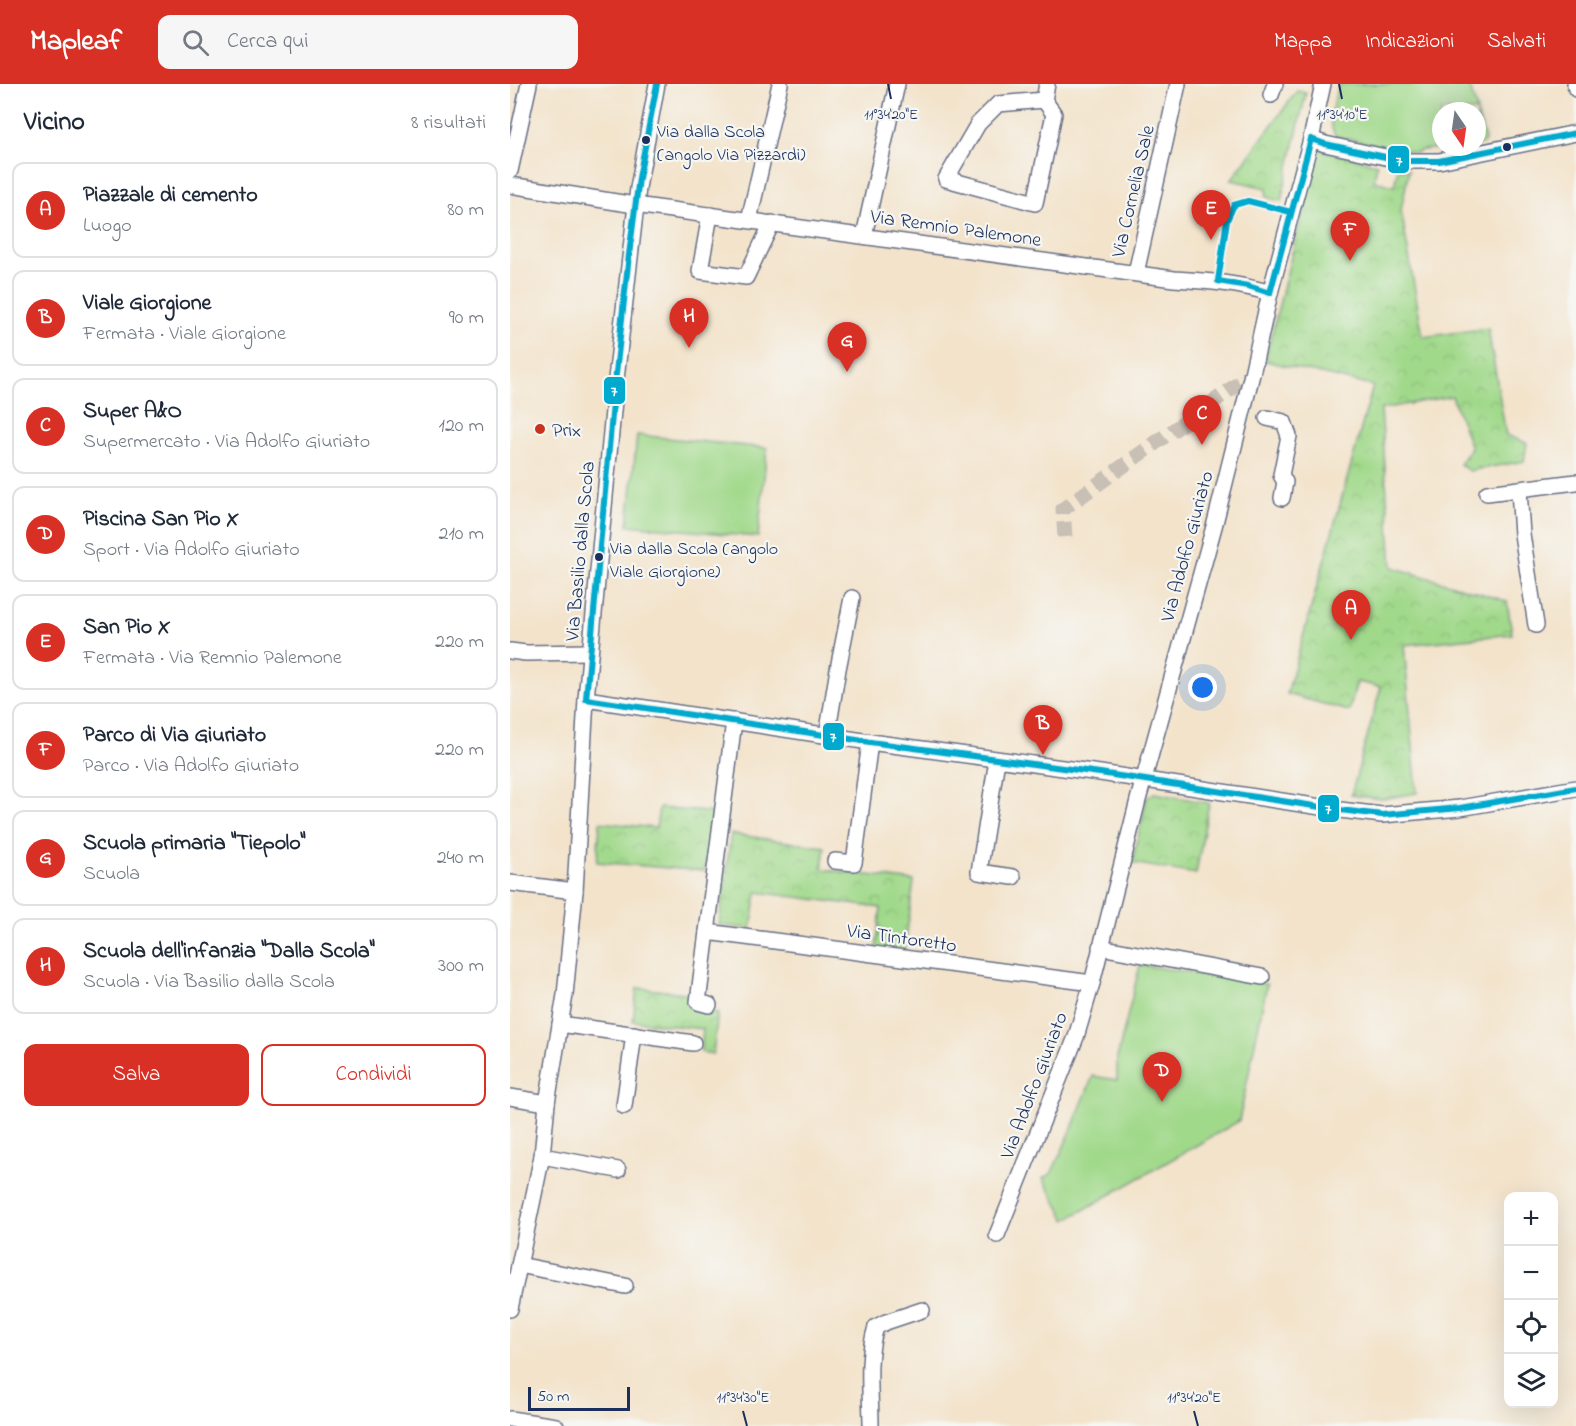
<!DOCTYPE html>
<html lang="it">
<head>
<meta charset="utf-8">
<style>
	:root { --surface:#fff; --page:#f6f6f7; --text:#1f2937; --muted:#747a83; --line:#e0e1e3; --accent:#d93025 }
	body { margin:0; font-family:"Indie Flower",sans-serif; background:var(--page); color:var(--text) }
	.controls { position:absolute; right:18px; bottom:18px; display:grid; overflow:hidden; border-radius:12px; box-shadow:0 6px 24px #0002 }
	.controls button { width:54px; height:54px; display:grid; place-items:center; padding:0; border:0; border-bottom:2px solid var(--line); background:var(--surface); color:var(--text); font:30px sans-serif }
	.compass { position:absolute; left:922px; top:18px; width:54px; height:54px; border-radius:50%; background:var(--surface); box-shadow:0 6px 24px #0002; rotate:167deg }
	.scale { position:absolute; left:18px; bottom:15px; width:102px; box-sizing:border-box; padding-left:6px; border:3px solid #1b2f5e; border-top:0; font-size:16px; line-height:21px; white-space:nowrap; color:#1b2f5e; -webkit-text-stroke:4px #f6f6f2; paint-order:stroke }
	.you { position:absolute; left:693px; top:604px; width:21px; height:21px; margin:-15px; border:4px solid #fff; border-radius:50%; background:#1a73e8; box-shadow:0 0 0 9px #1a73e833 }
	.badge { display:grid; place-items:center; width:39px; height:39px; border-radius:50%; background:var(--accent); color:#fff; font-size:20px; font-weight:700 }
	.pin { position:absolute; translate:-50% -50px; filter:drop-shadow(0 2px 3px #0008) }
	.pin::after { content:''; position:absolute; top:32px; width:21px; height:18px; background:inherit; clip-path:polygon(0 0,100% 0,50% 100%) }
	.list { margin:0; padding:0; list-style:none }
	h2 { display:flex; justify-content:space-between; align-items:center; height:78px; margin:0; padding:0 24px; font-size:26px }
	h2 small { font-size:20px; font-weight:400; color:var(--muted) }
	.list li { display:grid; grid-template-columns:39px 1fr auto; gap:18px; align-items:center; box-sizing:border-box; height:96px; margin:0 12px 12px; padding:0 12px; border:2px solid var(--line); border-radius:12px }
	.list b { display:block; font-size:22px; white-space:nowrap }
	.list p { margin:0; font-size:20px; white-space:nowrap; color:var(--muted) }
	.list em { font-size:20px; font-style:normal; color:var(--muted) }
	.actions { display:flex; gap:12px; padding:18px 24px }
	.actions a { flex:1; padding:14px 0; border:2px solid var(--accent); border-radius:12px; text-align:center; font-size:21px; color:var(--accent) }
	.actions .main { background:var(--accent); color:#fff }
	.icon { flex:none; width:33px; height:33px; fill:none; stroke:currentColor; stroke-width:2; stroke-linecap:round; stroke-linejoin:round }
	.map { position:relative; flex:none; width:1066px; height:1342px; overflow:hidden }
	header { display:flex; align-items:center; gap:36px; box-sizing:border-box; height:84px; padding:0 30px; background:var(--accent); color:#fff }
	header strong { font-size:28px }
	nav { display:flex; gap:33px; margin-inline-start:auto; font-size:21px }
	.search { width:420px; height:54px; background:var(--page); display:flex; align-items:center; gap:15px; box-sizing:border-box; padding:0 21px; border-radius:12px; color:var(--muted); font-size:22px }
	main { display:flex }
	aside { flex:1; background:var(--surface) }
	.map>svg:first-child { display:block }
</style>
</head>
<body>
<header>
<strong>Mapleaf</strong>
<div class="search"><svg class="icon" aria-label="search" viewBox="0 0 24 24"><circle cx="10" cy="10" r="6"/><path d="M15 15l6 6"/></svg>Cerca qui</div>
<nav><a>Mappa</a><a>Indicazioni</a><a>Salvati</a></nav>
</header>
<main>
<aside>
<h2>Vicino<small>8 risultati</small></h2>
<ul class="list">
<li><span class="badge">A</span><div><b>Piazzale di cemento</b><p>Luogo</p></div><em>80 m</em></li>
<li><span class="badge">B</span><div><b>Viale Giorgione</b><p>Fermata · Viale Giorgione</p></div><em>90 m</em></li>
<li><span class="badge">C</span><div><b>Super A&amp;O</b><p>Supermercato · Via Adolfo Giuriato</p></div><em>120 m</em></li>
<li><span class="badge">D</span><div><b>Piscina San Pio X</b><p>Sport · Via Adolfo Giuriato</p></div><em>210 m</em></li>
<li><span class="badge">E</span><div><b>San Pio X</b><p>Fermata · Via Remnio Palemone</p></div><em>220 m</em></li>
<li><span class="badge">F</span><div><b>Parco di Via Giuriato</b><p>Parco · Via Adolfo Giuriato</p></div><em>220 m</em></li>
<li><span class="badge">G</span><div><b>Scuola primaria &quot;Tiepolo&quot;</b><p>Scuola</p></div><em>240 m</em></li>
<li><span class="badge">H</span><div><b>Scuola dell'infanzia &quot;Dalla Scola&quot;</b><p>Scuola · Via Basilio dalla Scola</p></div><em>300 m</em></li>
</ul>
<div class="actions"><a class="main">Salva</a><a>Condividi</a></div>
</aside>
<div class="map">
<svg width="1066" height="1342" viewBox="0 0 1066 1342">
	<defs>
		<pattern id="park-crowns" width="20" height="18" patternUnits="userSpaceOnUse" patternTransform="scale(1.5)"><rect width="20" height="18" fill="#a1d98b"/><path d="M2 6a3 3 0 1 1 6 0M12 15a3 3 0 1 1 6 0" fill="none" stroke="#8abb7a"/></pattern>
	</defs>
	<rect width="100%" height="100%" fill="#f6f6f2"/>
	<filter id="ink" filterUnits="userSpaceOnUse"><feTurbulence type="fractalNoise" baseFrequency=".0167" numOctaves="2"/><feDisplacementMap in="SourceGraphic" scale="12" xChannelSelector="R" yChannelSelector="G"/><feConvolveMatrix kernelMatrix="1 2 1 2 8 2 1 2 1" color-interpolation-filters="sRGB"/></filter>
	<filter id="wash" filterUnits="userSpaceOnUse"><feTurbulence type="fractalNoise" baseFrequency=".008" numOctaves="4" result="noise"/><feDisplacementMap in="SourceGraphic" scale="24" xChannelSelector="R" yChannelSelector="G"/><feGaussianBlur stdDeviation="1.35" result="paint"/><feColorMatrix in="noise" values="0 0 0 0 0 0 0 0 0 0 0 0 0 0 0 0 0 1.4 0 .05"/><feComposite in="paint" operator="in"/></filter>
	<g filter="url(#wash)">
		<rect width="100%" height="100%" fill="#f3e3cb"/>
		<g fill="url(#park-crowns)" stroke="#5e8474" stroke-width="1.5">
			<polygon points="787,7 796,9 771,117 756,113 757,104 721,96"/>
			<polygon points="808,65 867,80 864,97 884,102 888,85 899,86 891,126 913,253 978,244 996,351 1017,359 1014,377 959,387 950,380 961,364 942,312 871,325 882,483 997,517 1002,550 894,561 907,709 872,715 841,711 871,603 847,598 839,627 777,610 863,302 755,277"/>
			<polygon points="644,709 699,719 686,790 622,779 637,714"/>
			<polygon points="149,724 207,729 194,787 87,778 90,738 146,744"/>
			<polygon points="221,750 315,763 312,785 404,797 394,870 366,866 371,824 247,808 241,845 209,841"/>
			<polygon points="127,904 184,910 182,926 208,929 203,970 191,968 193,945 123,937"/>
		</g>
		<g fill="#a1d98b" stroke="#5e8474" stroke-width="1.5">
			<path d="M829 0H959L967 27H931V63H955L933 67 930 64 912 66 906 69 826 52C815 39 825 15 829 0Z"/>
			<polygon points="967,28 975,56 974,59 967,61"/>
			<polygon points="127,351 257,364 248,453 118,441"/>
			<polygon points="630,881 757,900 729,1037 556,1136 533,1094 541,1090 560,1049 583,992 607,996 607,974"/>
		</g>
	</g>
	<g filter="url(#ink)">
		<g fill="none" stroke-linecap="round" stroke-linejoin="round">
			<polyline stroke="#c8bfb5" stroke-width="15" stroke-dasharray="15 8" stroke-linecap="butt" points="555,453 553,425 742,290"/>
			<g stroke="#676e84" stroke-width="18">
				<g id="street">
					<polyline points="1065,0 1066,5"/>
					<polyline points="761,11 765,0"/>
					<polyline points="534,16 488,20 468,40 436,95 525,119 544,30 534,16 537,0"/>
					<polyline points="801,55 815,60 894,77 929,77 1066,49"/>
					<polyline points="0,87 19,0"/>
					<path d="M0 101 125 121 664 195C697 197 728 199 760 209"/>
					<polyline points="200,131 190,187 236,193 262,139"/>
					<polyline points="239,136 270,0"/>
					<polyline points="354,152 387,0"/>
					<polyline points="626,189 668,0"/>
					<polyline points="757,334 774,338 779,352 771,391 775,398 772,414"/>
					<polyline points="1009,406 1012,450 1026,541"/>
					<polyline points="977,409 1066,398"/>
					<polyline points="0,567 16,569 80,568"/>
					<polyline points="76,615 360,658 590,689 830,726 872,731 950,724 1066,704"/>
					<polyline points="224,637 197,848 582,899"/>
					<polyline points="317,652 328,585 342,514"/>
					<polyline points="487,676 469,788 503,793"/>
					<polyline points="325,777 344,779 360,658"/>
					<polyline points="0,799 65,807"/>
					<polyline points="197,848 188,918 199,921"/>
					<polyline points="590,863 752,893"/>
					<polyline points="50,940 183,959"/>
					<polyline points="0,1013 37,1019"/>
					<polyline points="114,1022 124,950"/>
					<polyline points="32,1072 108,1086"/>
					<polyline points="487,1151 566,953 582,899 628,716 705,439 742,290 760,209 801,55 813,0"/>
					<polyline points="9,1181 115,1202"/>
					<polyline points="0,1225 32,1072 37,1019 55,911 65,807 76,615 106,295 128,104 147,0"/>
					<polyline points="0,1335 46,1342"/>
					<path d="M361 1342C361 1309 356 1275 366 1243L376 1238 412 1226"/>
				</g>
			</g>
			<use href="#street" stroke="#fff" stroke-width="15"/>
			<g stroke="#f6f6f2" stroke-width="10">
				<g id="bus-1">
					<polyline points="801,55 815,60 894,77 929,77 1066,49"/>
					<polyline points="781,128 738,117 724,121 717,136 708,197 738,202 760,209 801,55"/>
					<polyline points="76,615 360,658 590,689 830,726 872,731 950,724 1066,704"/>
					<polyline points="76,615 105,298 119,171 129,94 147,0"/>
				</g>
			</g>
			<use href="#bus-1" stroke="#00a9ce" stroke-width="6"/>
		</g>
	</g>
	<path fill="none" stroke="#1b2f5e" stroke-width="2" d="M378 0 381 15M829 0 832 15M233 1327 237 1342M684 1327 688 1342"/>
	<g fill="#1b2f5e" stroke="#f6f6f2" stroke-width="2">
		<circle cx="136" cy="56" r="5"/>
		<circle cx="997" cy="63" r="5"/>
		<circle cx="89" cy="473" r="5"/>
	</g>
	<circle fill="#c8321e" stroke="#f6f6f2" stroke-width="2" cx="30" cy="345" r="6"/>
	<g text-anchor="middle" stroke-width="4.5" stroke-linejoin="round" paint-order="stroke">
		<g font-size="18" fill="#1b2f5e" stroke="#f6f6f2" text-anchor="start">
			<text x="147" y="53">Via dalla Scola<tspan x="147" dy="23">(angolo Via Pizzardi)</tspan></text>
			<text x="100" y="470">Via dalla Scola (angolo<tspan x="100" dy="23">Viale Giorgione)</tspan></text>
		</g>
		<g font-size="20" fill="#1b2f5e" stroke="#f6f6f2">
			<text transform="translate(622 107) rotate(-77)" y="7">Via Cornelia Sale</text>
			<text transform="translate(446 143) rotate(8)" y="7">Via Remnio Palemone</text>
			<text transform="translate(676 462) rotate(-75)" y="7">Via Adolfo Giuriato</text>
			<text transform="translate(69 467) rotate(-85)" y="7">Via Basilio dalla Scola</text>
			<text transform="translate(392 853) rotate(8)" y="7">Via Tintoretto</text>
			<text transform="translate(523 1001) rotate(-69)" y="7">Via Adolfo Giuriato</text>
		</g>
		<g font-size="20" fill="#1b2f5e" stroke="#f6f6f2" text-anchor="start">
			<text x="42" y="352">Prix</text>
		</g>
	</g>
	<g font-size="15" text-anchor="middle" fill="#1b2f5e" stroke="#f6f6f2" stroke-width="4.5" stroke-linejoin="round" paint-order="stroke">
		<text x="381" y="35">11°34'20"E</text>
		<text x="832" y="35">11°34'10"E</text>
		<text x="233" y="1318">11°34'30"E</text>
		<text x="684" y="1318">11°34'20"E</text>
	</g>
	<g stroke="#f6f6f2" stroke-width="2">
		<rect x="877" y="61" width="23" height="29" rx="6" fill="#00a9ce"/>
		<rect x="93" y="292" width="23" height="29" rx="6" fill="#00a9ce"/>
		<rect x="312" y="638" width="23" height="29" rx="6" fill="#00a9ce"/>
		<rect x="807" y="710" width="23" height="29" rx="6" fill="#00a9ce"/>
	</g>
	<g font-size="16" text-anchor="middle" font-weight="bold" fill="#fff">
		<text x="889" y="82">7</text>
		<text x="104" y="312">7</text>
		<text x="323" y="658">7</text>
		<text x="818" y="730">7</text>
	</g>
</svg>
<div class="controls">
<button>+</button>
<button>−</button>
<button><svg class="icon" aria-label="locate" viewBox="0 0 24 24"><circle cx="12" cy="12" r="6"/><path d="M12 2v4M12 18v4M2 12h4M18 12h4"/></svg></button>
<button><svg class="icon" aria-label="layers" viewBox="0 0 24 24"><path d="M12 4l9 5-9 5-9-5zM3 14l9 5 9-5"/></svg></button>
</div>
<svg class="compass" viewBox="-18 -18 36 36"><path d="M0-13l5 13h-10z" fill="#e53935"/><path d="M0 13l5-13h-10z" fill="#747a83"/></svg>
<div class="scale">50 m</div>
<div class="you"></div>
<div class="pin badge" style="left:841px;top:556px">A</div>
<div class="pin badge" style="left:533px;top:671px">B</div>
<div class="pin badge" style="left:692px;top:361px">C</div>
<div class="pin badge" style="left:652px;top:1018px">D</div>
<div class="pin badge" style="left:701px;top:156px">E</div>
<div class="pin badge" style="left:840px;top:177px">F</div>
<div class="pin badge" style="left:337px;top:288px">G</div>
<div class="pin badge" style="left:179px;top:264px">H</div>
</div>
</main>
</body>
</html>
